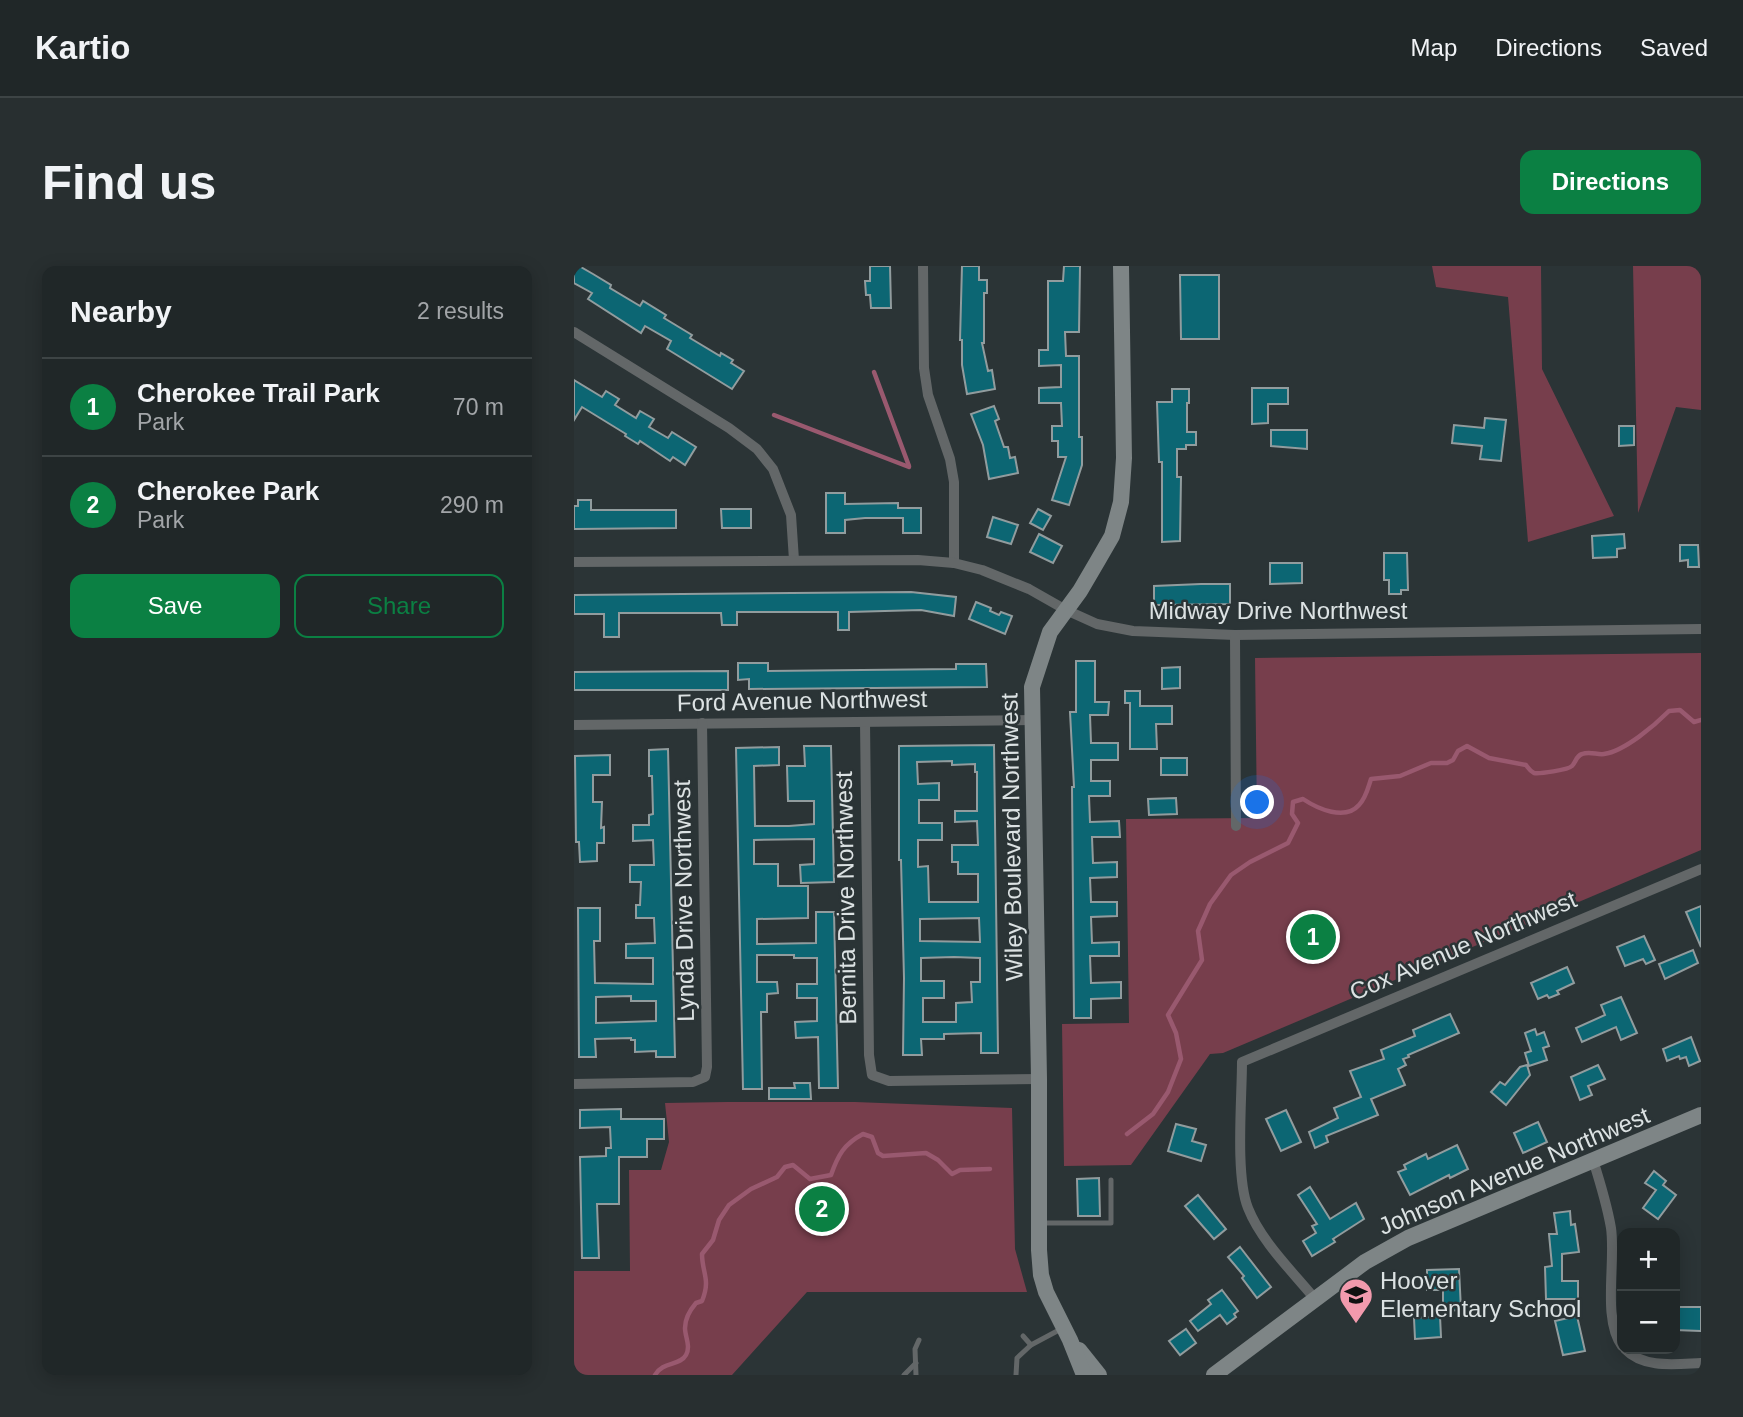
<!DOCTYPE html>
<html lang="en">
<head>
<meta charset="utf-8">
<style>
	:root { --surface:#202728; --page:#282f30; --text:#f1f3f6; --muted:#a2a5a8; --line:#3d4445; --accent:#0b8043 }
	body { margin:0; font-family:Helvetica,sans-serif; background:var(--page); color:var(--text) }
	.controls { position:absolute; right:21px; bottom:21px; display:grid; overflow:hidden; border-radius:14px; box-shadow:0 4px 18px #0003 }
	.controls button { width:63px; height:63px; display:grid; place-items:center; padding:0; border:0; border-bottom:2px solid var(--line); background:var(--surface); color:var(--text); font:35px sans-serif }
	.you { position:absolute; left:684px; top:537px; width:24px; height:24px; margin:-18px; border:5px solid #fff; border-radius:50%; background:#1a73e8; box-shadow:0 0 0 10px #1a73e833 }
	.badge { display:grid; place-items:center; width:46px; height:46px; border-radius:50%; background:var(--accent); color:#fff; font-size:23px; font-weight:700 }
	.pin { position:absolute; translate:-50% -50%; border:4px solid #fff; box-shadow:0 2px 7px #0006 }
	.list { margin:0; padding:0; list-style:none }
	h2 { display:flex; justify-content:space-between; align-items:center; height:91px; margin:0; padding:0 28px; font-size:30px }
	h2 small { font-size:23px; font-weight:400; color:var(--muted) }
	.list li { display:grid; grid-template-columns:46px 1fr auto; gap:21px; align-items:center; box-sizing:border-box; height:98px; padding:0 28px; border-top:2px solid var(--line) }
	.list b { display:block; font-size:26px; white-space:nowrap }
	.list p { margin:0; font-size:23px; white-space:nowrap; color:var(--muted) }
	.list em { font-size:23px; font-style:normal; color:var(--muted) }
	.actions { display:flex; gap:14px; padding:21px 28px }
	.actions a { flex:1; padding:16px 0; border:2px solid var(--accent); border-radius:14px; text-align:center; font-size:24px; color:var(--accent) }
	.actions .main { background:var(--accent); color:#fff }
	.map { position:relative; flex:none; width:1127px; height:1109px; overflow:hidden; border-radius:14px }
	header { display:flex; align-items:center; gap:42px; box-sizing:border-box; height:98px; padding:0 35px; background:var(--surface); border-bottom:2px solid var(--line) }
	header strong { font-size:33px }
	nav { display:flex; gap:38px; margin-inline-start:auto; font-size:24px }
	.intro { display:flex; align-items:center; justify-content:space-between; box-sizing:border-box; height:168px; padding:0 42px }
	h1 { margin:0; font-size:49px }
	.button { padding:18px 32px; border-radius:14px; background:var(--accent); color:#fff; font-size:24px; font-weight:700 }
	main { display:flex; gap:42px; padding:0 42px }
	aside { flex:1; background:var(--surface); border-radius:14px; box-shadow:0 4px 18px #0003 }
	.map>svg:first-child { display:block }
</style>
</head>
<body>
<header>
<strong>Kartio</strong>
<nav><a>Map</a><a>Directions</a><a>Saved</a></nav>
</header>
<div class="intro"><h1>Find us</h1><a class="button">Directions</a></div>
<main>
<aside>
<h2>Nearby<small>2 results</small></h2>
<ul class="list">
<li><span class="badge">1</span><div><b>Cherokee Trail Park</b><p>Park</p></div><em>70 m</em></li>
<li><span class="badge">2</span><div><b>Cherokee Park</b><p>Park</p></div><em>290 m</em></li>
</ul>
<div class="actions"><a class="main">Save</a><a>Share</a></div>
</aside>
<div class="map">
<svg width="1127" height="1109" viewBox="0 0 1127 1109">
	<rect width="100%" height="100%" fill="#2b3436"/>
	<g fill="#773e4c">
		<polygon points="858,0 967,0 968,103 1040,250 954,276 934,31 862,21"/>
		<polygon points="1059,0 1127,0 1127,144 1102,141 1064,247"/>
		<polygon points="1127,387 1127,584 649,787 636,788 557,899 490,900 488,758 555,757 552,553 683,552 681,392"/>
		<polygon points="153,836 281,836 438,842 441,983 453,1026 233,1026 158,1109 0,1109 0,1005 56,1005 55,904 87,904 95,876 91,837"/>
	</g>
	<g fill="none" stroke-linecap="round" stroke-linejoin="round">
		<g stroke="#99596f" stroke-width="4.5">
			<polyline points="300,106 335,200"/>
			<polyline points="200,149 335,201"/>
			<path d="M553 868 579 848 594 826 607 793 602 767 594 749 628 694 624 665 636 638 657 609 676 596 714 577 724 557 718 548 719 536 729 533C744 543 771 555 785 539 792 532 794 522 797 513L826 510 857 497H873L879 494 884 485 893 480 915 492 952 499C955 503 956 505 960 507 965 508 994 504 998 500 1002 496 1002 490 1008 488 1016 485 1023 489 1030 488 1051 485 1081 459 1095 445L1106 444 1120 456 1127 454"/>
			<path d="M81 1109C89 1095 106 1100 112 1089 117 1080 111 1071 111 1062 111 1052 116 1044 122 1037L128 1035C137 1013 128 1007 128 988L139 974 145 954 155 939 177 923 203 911 211 901 219 899 236 913 257 909C264 889 270 878 289 868L298 871 304 887 309 890 352 887 364 894 378 908 386 904 416 903"/>
		</g>
	</g>
	<g fill="#0c6673" stroke="#919c9e" stroke-width="2" fill-rule="evenodd">
		<polygon points="0,0 5,0 19,8 37,19 36,22 66,40 69,35 92,49 90,52 118,69 116,72 146,90 147,87 159,94 157,97 170,105 158,123 93,83 97,75 71,60 67,67 14,33 18,27 0,17"/>
		<polygon points="296,0 316,0 317,42 297,42 296,29 292,29 291,15 296,15"/>
		<polygon points="388,0 405,0 405,14 413,14 413,27 410,27 410,77 408,77 414,105 418,104 421,123 393,128 388,99 388,74 386,74"/>
		<polygon points="490,0 506,0 505,66 491,66 492,90 505,90 505,171 508,171 508,199 495,239 478,234 492,191 484,191 484,175 478,175 478,160 488,160 487,137 465,137 465,122 487,121 487,99 465,100 465,84 474,84 474,15 489,15"/>
		<polygon points="606,9 645,9 645,73 607,73"/>
		<polygon points="0,114 28,131 32,125 45,133 41,139 62,152 66,145 80,153 75,161 94,172 98,166 122,181 111,199 99,191 96,195 66,175 64,178 51,170 52,168 8,141 0,154"/>
		<polygon points="678,122 714,122 714,138 694,138 694,157 678,158"/>
		<polygon points="598,123 615,123 615,137 613,137 613,166 622,166 622,179 612,179 612,183 603,183 603,211 607,211 606,275 588,276 588,196 585,196 583,136 598,136"/>
		<polygon points="420,140 425,153 421,155 430,181 434,181 436,192 441,191 444,207 415,213 409,179 397,148"/>
		<polygon points="911,152 932,154 927,195 906,193 908,180 878,177 880,159 910,162"/>
		<polygon points="1045,160 1060,160 1060,179 1045,180"/>
		<polygon points="697,164 733,164 733,183 697,180"/>
		<polygon points="252,227 271,227 271,238 324,237 324,242 347,242 347,267 329,267 329,252 291,252 271,254 271,267 252,267"/>
		<polygon points="4,234 17,234 17,244 102,244 102,262 0,263 0,240 4,240"/>
		<polygon points="147,243 177,243 177,262 148,262"/>
		<polygon points="464,243 477,250 469,264 456,257"/>
		<polygon points="419,251 444,259 437,278 413,271"/>
		<polygon points="465,268 488,280 479,297 456,286"/>
		<polygon points="1050,268 1051,282 1043,283 1043,291 1019,292 1018,270"/>
		<polygon points="1106,279 1124,279 1125,301 1114,301 1114,294 1106,295"/>
		<polygon points="810,287 833,287 834,324 827,324 827,328 815,328 815,314 810,314"/>
		<polygon points="696,297 728,297 728,317 696,318"/>
		<polygon points="627,318 656,318 656,338 580,339 580,320"/>
		<polygon points="337,326 382,331 380,350 347,344 275,346 275,364 264,364 264,346 163,346 163,359 148,359 147,347 45,347 45,371 30,371 30,348 0,348 0,329"/>
		<polygon points="402,336 417,342 416,345 425,349 427,346 438,350 431,368 395,353"/>
		<polygon points="502,395 521,395 521,436 535,436 534,449 516,449 517,477 544,477 544,494 517,494 517,515 536,515 536,530 515,530 516,556 545,555 546,571 518,571 519,597 543,596 543,611 516,612 517,636 543,636 543,650 517,651 518,677 545,676 545,690 516,690 517,717 547,716 547,732 517,733 517,752 500,752 498,521 500,521 496,446 502,446"/>
		<polygon points="164,397 194,397 194,405 382,403 382,398 412,398 413,421 175,423 175,413 164,414"/>
		<polygon points="606,401 606,422 588,423 588,402"/>
		<polygon points="154,405 154,424 0,424 0,406"/>
		<polygon points="551,425 566,425 566,440 598,440 598,458 582,458 583,483 556,483 556,437 551,437"/>
		<path d="M420 479 424 787H407V767L370 768V773H347L348 789H329L330 712 327 594H325V480ZM378 495V499L401 498V506H403V545H381V556L403 555 404 579H378V596H384V608H404V636H355L354 600 344 601V574H368V557H345V534H365V517L344 518 343 496ZM405 652 406 676 346 675V653ZM380 691 406 692V716H397L398 736 382 737V756H349V732H370V715H347V692Z"/>
		<polygon points="230,480 257,480 260,616 227,617 226,599 240,598 240,573 180,574 180,598 204,598 204,620 234,620 234,652 183,653 183,678 242,677 242,646 260,646 264,822 245,822 244,771 222,772 221,756 243,755 243,732 223,732 223,718 243,718 243,692 220,692 220,689 183,689 183,716 203,716 204,727 193,728 193,746 187,746 188,823 169,823 162,482 205,481 205,499 180,500 181,560 215,560 240,558 240,535 214,535 213,500 231,500"/>
		<path d="M94 483 101 791H82V785L61 786V774H57V772L21 773 22 791H5L4 642H26V675H20L21 717 79 718V692H52V678L81 677 80 652H62V639H66L67 616H56V599H80L79 574 59 575V559H75V549L79 548 78 510H75V484ZM57 730V735H82V755L22 757V731Z"/>
		<polygon points="36,489 36,509 19,509 19,536 28,536 27,562 30,561 30,577 23,577 23,595 6,596 5,576 2,576 1,490"/>
		<rect x="587" y="492" width="26" height="17"/>
		<polygon points="602,532 603,548 575,549 574,533"/>
		<polygon points="1127,640 1127,681 1112,646"/>
		<polygon points="1070,670 1081,694 1072,698 1069,693 1051,700 1043,681"/>
		<polygon points="1119,684 1124,697 1091,713 1085,698"/>
		<polygon points="993,701 1000,717 983,725 985,728 975,732 973,729 964,733 957,717"/>
		<polygon points="1047,731 1063,767 1047,774 1042,761 1008,776 1002,762 1031,749 1027,739"/>
		<polygon points="876,748 885,767 834,789 835,791 829,793 832,799 824,803 831,819 797,833 804,849 752,870 754,876 741,882 735,866 764,852 760,842 787,831 776,805 810,793 807,784 841,770 839,764"/>
		<polygon points="961,763 963,769 970,766 975,780 969,782 973,794 955,800 951,787 957,785 951,767"/>
		<polygon points="1117,771 1126,795 1115,800 1112,791 1106,793 1105,790 1093,795 1089,783"/>
		<polygon points="953,799 956,809 932,839 917,826 926,816 931,819 946,801"/>
		<polygon points="1024,799 1031,813 1014,820 1018,829 1006,834 997,811"/>
		<polygon points="220,817 236,817 237,833 195,833 195,822 221,822"/>
		<polygon points="47,843 47,853 90,853 90,873 73,873 73,891 45,891 45,938 23,938 25,992 8,992 6,891 32,890 32,882 37,882 36,861 6,862 6,844"/>
		<polygon points="712,844 727,876 707,885 692,853"/>
		<polygon points="964,856 973,876 949,887 940,867"/>
		<polygon points="602,858 622,863 618,875 632,879 627,895 594,885"/>
		<polygon points="883,879 894,903 876,912 875,909 836,929 824,906 832,903 830,899 852,888 854,893"/>
		<polygon points="1080,905 1092,915 1089,919 1102,929 1084,953 1069,942 1082,924 1071,917"/>
		<polygon points="525,912 526,950 504,950 503,913"/>
		<polygon points="736,921 756,953 782,937 790,953 759,973 761,976 738,990 729,975 742,967 738,960 743,958 724,929"/>
		<polygon points="624,929 652,963 640,973 611,940"/>
		<polygon points="996,945 997,959 1001,958 1005,986 988,988 988,1015 1004,1015 1004,1033 972,1033 971,1001 978,1000 975,968 983,968 980,947"/>
		<polygon points="666,981 697,1021 683,1032 668,1012 670,1010 654,991"/>
		<polygon points="885,1003 887,1044 869,1045 869,1024 853,1024 853,1004"/>
		<polygon points="648,1024 664,1045 660,1048 662,1051 653,1058 646,1049 624,1065 616,1055 637,1038 634,1034"/>
		<polygon points="1101,1041 1127,1041 1127,1065 1101,1064"/>
		<polygon points="866,1050 867,1071 841,1073 840,1052"/>
		<polygon points="1003,1050 1011,1085 989,1089 981,1055"/>
		<polygon points="612,1063 622,1077 606,1089 595,1075"/>
	</g>
	<g fill="none" stroke-linecap="round" stroke-linejoin="round">
		<g stroke="#636768" stroke-width="5">
			<polyline points="468,957 537,957 537,914"/>
			<polyline points="449,1070 457,1079 487,1063"/>
			<polyline points="330,1109 342,1097"/>
			<polyline points="342,1109 341,1083 345,1074"/>
			<polyline points="442,1109 443,1092 457,1079"/>
		</g>
		<g stroke="#636768" stroke-width="10">
			<polyline points="349,0 350,102 354,129 376,193 380,216 380,297"/>
			<polyline points="0,66 155,162 183,183 199,203 217,249 220,294"/>
			<polyline points="0,296 344,294 380,297 408,304 455,323 492,344 523,358 559,365 661,369 1127,363"/>
			<polyline points="661,369 662,560"/>
			<polyline points="291,456 295,789 298,809 315,815 465,813"/>
			<polyline points="0,459 457,454"/>
			<polyline points="0,818 119,816 131,811 133,801 128,457"/>
			<path d="M1019 894C1026 916 1033 939 1037 962 1042 996 1028 1053 1048 1080"/>
			<path d="M741 1033C718 1005 687 975 674 942 661 910 668 832 668 796L1127 603"/>
			<path d="M1051 1083C1070 1103 1102 1098 1127 1097"/>
		</g>
		<g stroke="#7e8586" stroke-width="16">
			<polyline points="505,1084 525,1109"/>
			<polyline points="510,1109 496,1074 472,1026 467,1009 465,984 465,813 458,421 476,366 506,325 523,296 538,270 547,236 550,192 547,0"/>
			<polyline points="640,1109 791,996 834,972 1127,849"/>
		</g>
	</g>
	<defs>
		<g id="school-pin" transform="scale(1.75)"><path d="M0 17L-7.5 6A9.5 9.5 0 1 1 7.5 6Z" fill="#f29aad" stroke="#2b3436"/><path d="M0-5L7-2L0 1L-7-2ZM-4 1L0 2.5L4 1V4Q0 6-4 4Z" fill="#111"/></g>
	</defs>
	<g fill-rule="evenodd">
		<use href="#school-pin" x="782" y="1029"/>
	</g>
	<g text-anchor="middle" stroke-width="5" stroke-linejoin="round" paint-order="stroke">
		<g font-size="24" fill="#dce2e3" stroke="#2b3436">
			<text x="704" y="353">Midway Drive Northwest</text>
			<text transform="translate(228 435) rotate(-1)" y="8">Ford Avenue Northwest</text>
			<text transform="translate(438 571) rotate(-91)" y="8">Wiley Boulevard Northwest</text>
			<text transform="translate(272 632) rotate(-91)" y="8">Bernita Drive Northwest</text>
			<text transform="translate(110 635) rotate(-91)" y="8">Lynda Drive Northwest</text>
			<text transform="translate(889 680) rotate(-23)" y="8">Cox Avenue Northwest</text>
			<text transform="translate(940 905) rotate(-23)" y="8">Johnson Avenue Northwest</text>
		</g>
		<g font-size="24" fill="#dce2e3" stroke="#2b3436" text-anchor="start">
			<text x="806" y="1023">Hoover<tspan x="806" dy="28">Elementary School</tspan></text>
		</g>
	</g>
</svg>
<div class="controls">
<button>+</button>
<button>−</button>
</div>
<div class="you"></div>
<div class="pin badge" style="left:739px;top:671px">1</div>
<div class="pin badge" style="left:248px;top:943px">2</div>
</div>
</main>
</body>
</html>
